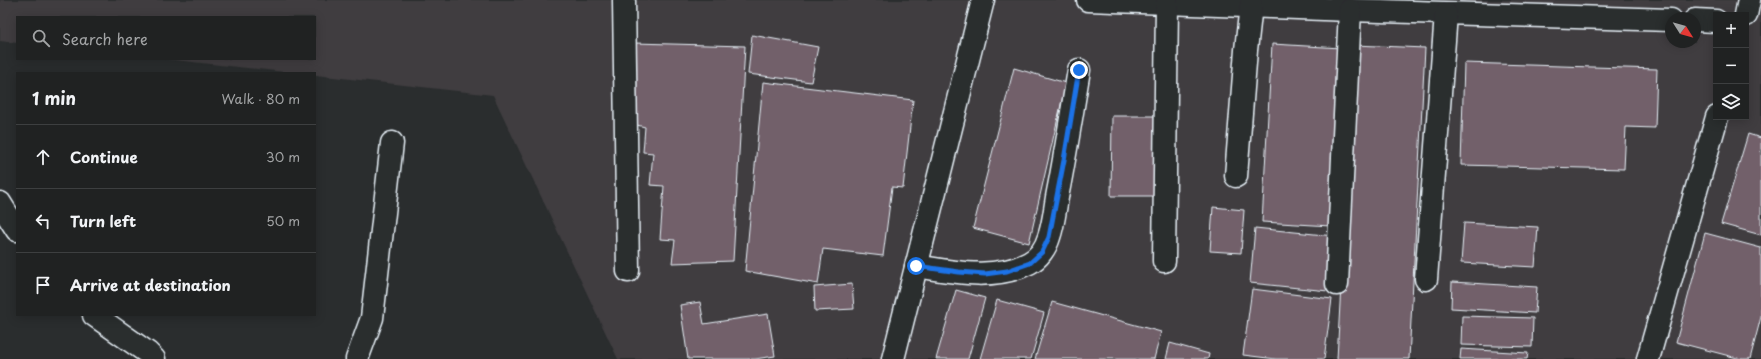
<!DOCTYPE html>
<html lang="en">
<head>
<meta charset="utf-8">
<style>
	:root { --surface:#202222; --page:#2d2f2f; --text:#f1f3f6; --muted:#a2a4a5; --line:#3d3f40 }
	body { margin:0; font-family:"Playpen Sans",sans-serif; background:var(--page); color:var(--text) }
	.controls { position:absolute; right:12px; top:12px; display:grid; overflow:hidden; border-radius:0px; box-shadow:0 2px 10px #0003 }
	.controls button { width:36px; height:36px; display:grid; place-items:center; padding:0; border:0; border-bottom:1px solid var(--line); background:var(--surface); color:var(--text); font:20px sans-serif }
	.compass { position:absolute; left:1665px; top:12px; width:36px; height:36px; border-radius:50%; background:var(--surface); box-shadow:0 2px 10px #0003; rotate:127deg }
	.stop { position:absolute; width:12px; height:12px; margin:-9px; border:3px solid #1a73e8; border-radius:50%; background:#fff }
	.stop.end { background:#1a73e8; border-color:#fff; box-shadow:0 1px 4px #0008 }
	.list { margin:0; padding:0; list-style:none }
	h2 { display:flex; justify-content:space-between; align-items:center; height:52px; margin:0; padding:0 16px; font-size:17px }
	h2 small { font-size:13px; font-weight:400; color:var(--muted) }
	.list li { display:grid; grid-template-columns:26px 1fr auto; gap:12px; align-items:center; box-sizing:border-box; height:64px; padding:0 16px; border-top:1px solid var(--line) }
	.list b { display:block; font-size:15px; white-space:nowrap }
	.list em { font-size:13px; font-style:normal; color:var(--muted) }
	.icon { flex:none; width:22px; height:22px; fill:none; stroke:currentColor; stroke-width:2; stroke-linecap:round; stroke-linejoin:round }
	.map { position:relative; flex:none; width:1761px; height:359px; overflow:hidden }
	.search { position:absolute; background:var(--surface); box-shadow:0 2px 10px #0003; left:16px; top:16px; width:300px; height:44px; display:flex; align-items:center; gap:10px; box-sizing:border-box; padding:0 14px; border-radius:0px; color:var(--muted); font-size:15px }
	.panel { position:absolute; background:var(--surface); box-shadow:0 2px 10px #0003; left:16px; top:72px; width:300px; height:244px; border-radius:0px }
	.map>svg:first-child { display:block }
</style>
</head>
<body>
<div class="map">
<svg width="1761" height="359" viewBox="0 0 1761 359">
	<rect width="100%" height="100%" fill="#2a2d2e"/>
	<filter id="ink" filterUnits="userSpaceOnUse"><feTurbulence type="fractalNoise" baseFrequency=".025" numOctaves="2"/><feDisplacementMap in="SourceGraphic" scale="8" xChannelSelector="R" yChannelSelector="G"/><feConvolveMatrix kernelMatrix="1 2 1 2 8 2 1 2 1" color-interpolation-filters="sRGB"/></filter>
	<g filter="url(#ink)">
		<path fill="#403d40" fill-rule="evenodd" d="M0 0H1761V359H618L493 95 315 75V73H294L165 59H315V17H17V43L0 41ZM1716 15H1746V117H1716ZM1671 18H1695V42H1671Z"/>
		<g fill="#72616b" stroke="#e8f1f8">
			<polygon points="752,35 818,47 811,82 748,74"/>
			<polygon points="634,43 745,46 733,261 672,263 675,240 660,239 664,186 650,185 653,153 643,152 645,127 629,123"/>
			<polygon points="1272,44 1341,48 1331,226 1262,222"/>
			<polygon points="1354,45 1425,48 1409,359 1337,359"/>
			<polygon points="1464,63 1657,69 1655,128 1626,127 1624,169 1461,165"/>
			<polygon points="1014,68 1066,83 1029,243 973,228"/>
			<polygon points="763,82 913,100 903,188 892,187 883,256 823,249 818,284 745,271"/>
			<polygon points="1112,116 1155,116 1155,196 1111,196"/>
			<polygon points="1748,134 1761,138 1761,235 1721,224"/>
			<polygon points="1213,207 1244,210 1241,253 1210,251"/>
			<polygon points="1464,223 1538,227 1535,267 1461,263"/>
			<polygon points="1255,228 1334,236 1328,291 1250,283"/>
			<polygon points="1705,233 1761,248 1761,317 1750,359 1741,359 1676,342"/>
			<polygon points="1452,282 1537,287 1535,313 1451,308"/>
			<polygon points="852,284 854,309 815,311 814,287"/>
			<polygon points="1252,289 1332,299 1324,359 1276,359 1243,355"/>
			<polygon points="956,290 985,298 968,359 936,359"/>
			<polygon points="997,300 1044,313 1031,359 980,359"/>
			<polygon points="700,302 704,324 768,314 775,356 755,359 688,359 680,305"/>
			<polygon points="1052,302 1161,332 1154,359 1035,359"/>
			<polygon points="1462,316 1533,318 1532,347 1461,345"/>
			<polygon points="1170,343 1209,354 1208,359 1166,359"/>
			<polygon points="1461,349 1528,353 1527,359 1460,359"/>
		</g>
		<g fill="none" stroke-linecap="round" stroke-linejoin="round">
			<g stroke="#e8f1f8" stroke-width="25">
				<g id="minor">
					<polyline points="624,0 628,271"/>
					<polyline points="1088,0 1350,10 1671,20"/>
					<polyline points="1746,15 1749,0"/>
					<polyline points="1695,20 1716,21"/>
					<polyline points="1236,176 1246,50 1251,5"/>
					<polyline points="0,203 17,230"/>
					<polyline points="1164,261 1167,3"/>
					<path d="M916 266C953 272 994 281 1029 263 1039 258 1046 247 1049 237 1054 223 1055 207 1058 192 1066 152 1072 111 1079 70"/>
					<polyline points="1426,279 1446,14"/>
					<polyline points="1337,284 1350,10"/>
					<polyline points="94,315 148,353 154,359"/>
					<polyline points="357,359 372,318 392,143"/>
					<polyline points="893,359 983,0"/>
					<polyline points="1648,359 1717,117"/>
				</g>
			</g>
			<use href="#minor" stroke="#2a2d2e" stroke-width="22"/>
		</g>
	</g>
	<g fill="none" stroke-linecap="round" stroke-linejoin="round" filter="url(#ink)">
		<polyline stroke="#1a73e8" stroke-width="5" points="916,266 959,272 985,274 1007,271 1030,263 1042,252 1049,237 1064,160 1079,70"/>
	</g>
</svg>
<div class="controls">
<button>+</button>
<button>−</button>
<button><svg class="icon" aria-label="layers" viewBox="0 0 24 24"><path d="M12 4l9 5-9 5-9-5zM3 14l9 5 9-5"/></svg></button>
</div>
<svg class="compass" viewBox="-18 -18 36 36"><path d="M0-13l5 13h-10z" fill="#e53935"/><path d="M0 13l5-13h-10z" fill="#a2a4a5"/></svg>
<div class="stop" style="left:916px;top:266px"></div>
<div class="stop end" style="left:1079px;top:70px"></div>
<div class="search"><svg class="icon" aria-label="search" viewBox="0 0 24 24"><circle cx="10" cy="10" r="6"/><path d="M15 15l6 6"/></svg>Search here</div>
<section class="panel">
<h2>1 min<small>Walk · 80 m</small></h2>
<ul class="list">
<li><svg class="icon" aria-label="ahead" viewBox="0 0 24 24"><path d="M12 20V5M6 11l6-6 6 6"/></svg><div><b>Continue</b></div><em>30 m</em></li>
<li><svg class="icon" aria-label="left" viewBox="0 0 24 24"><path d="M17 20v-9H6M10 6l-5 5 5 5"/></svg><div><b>Turn left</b></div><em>50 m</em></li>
<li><svg class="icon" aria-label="arrive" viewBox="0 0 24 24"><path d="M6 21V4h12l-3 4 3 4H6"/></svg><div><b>Arrive at destination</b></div></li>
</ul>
</section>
</div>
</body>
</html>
